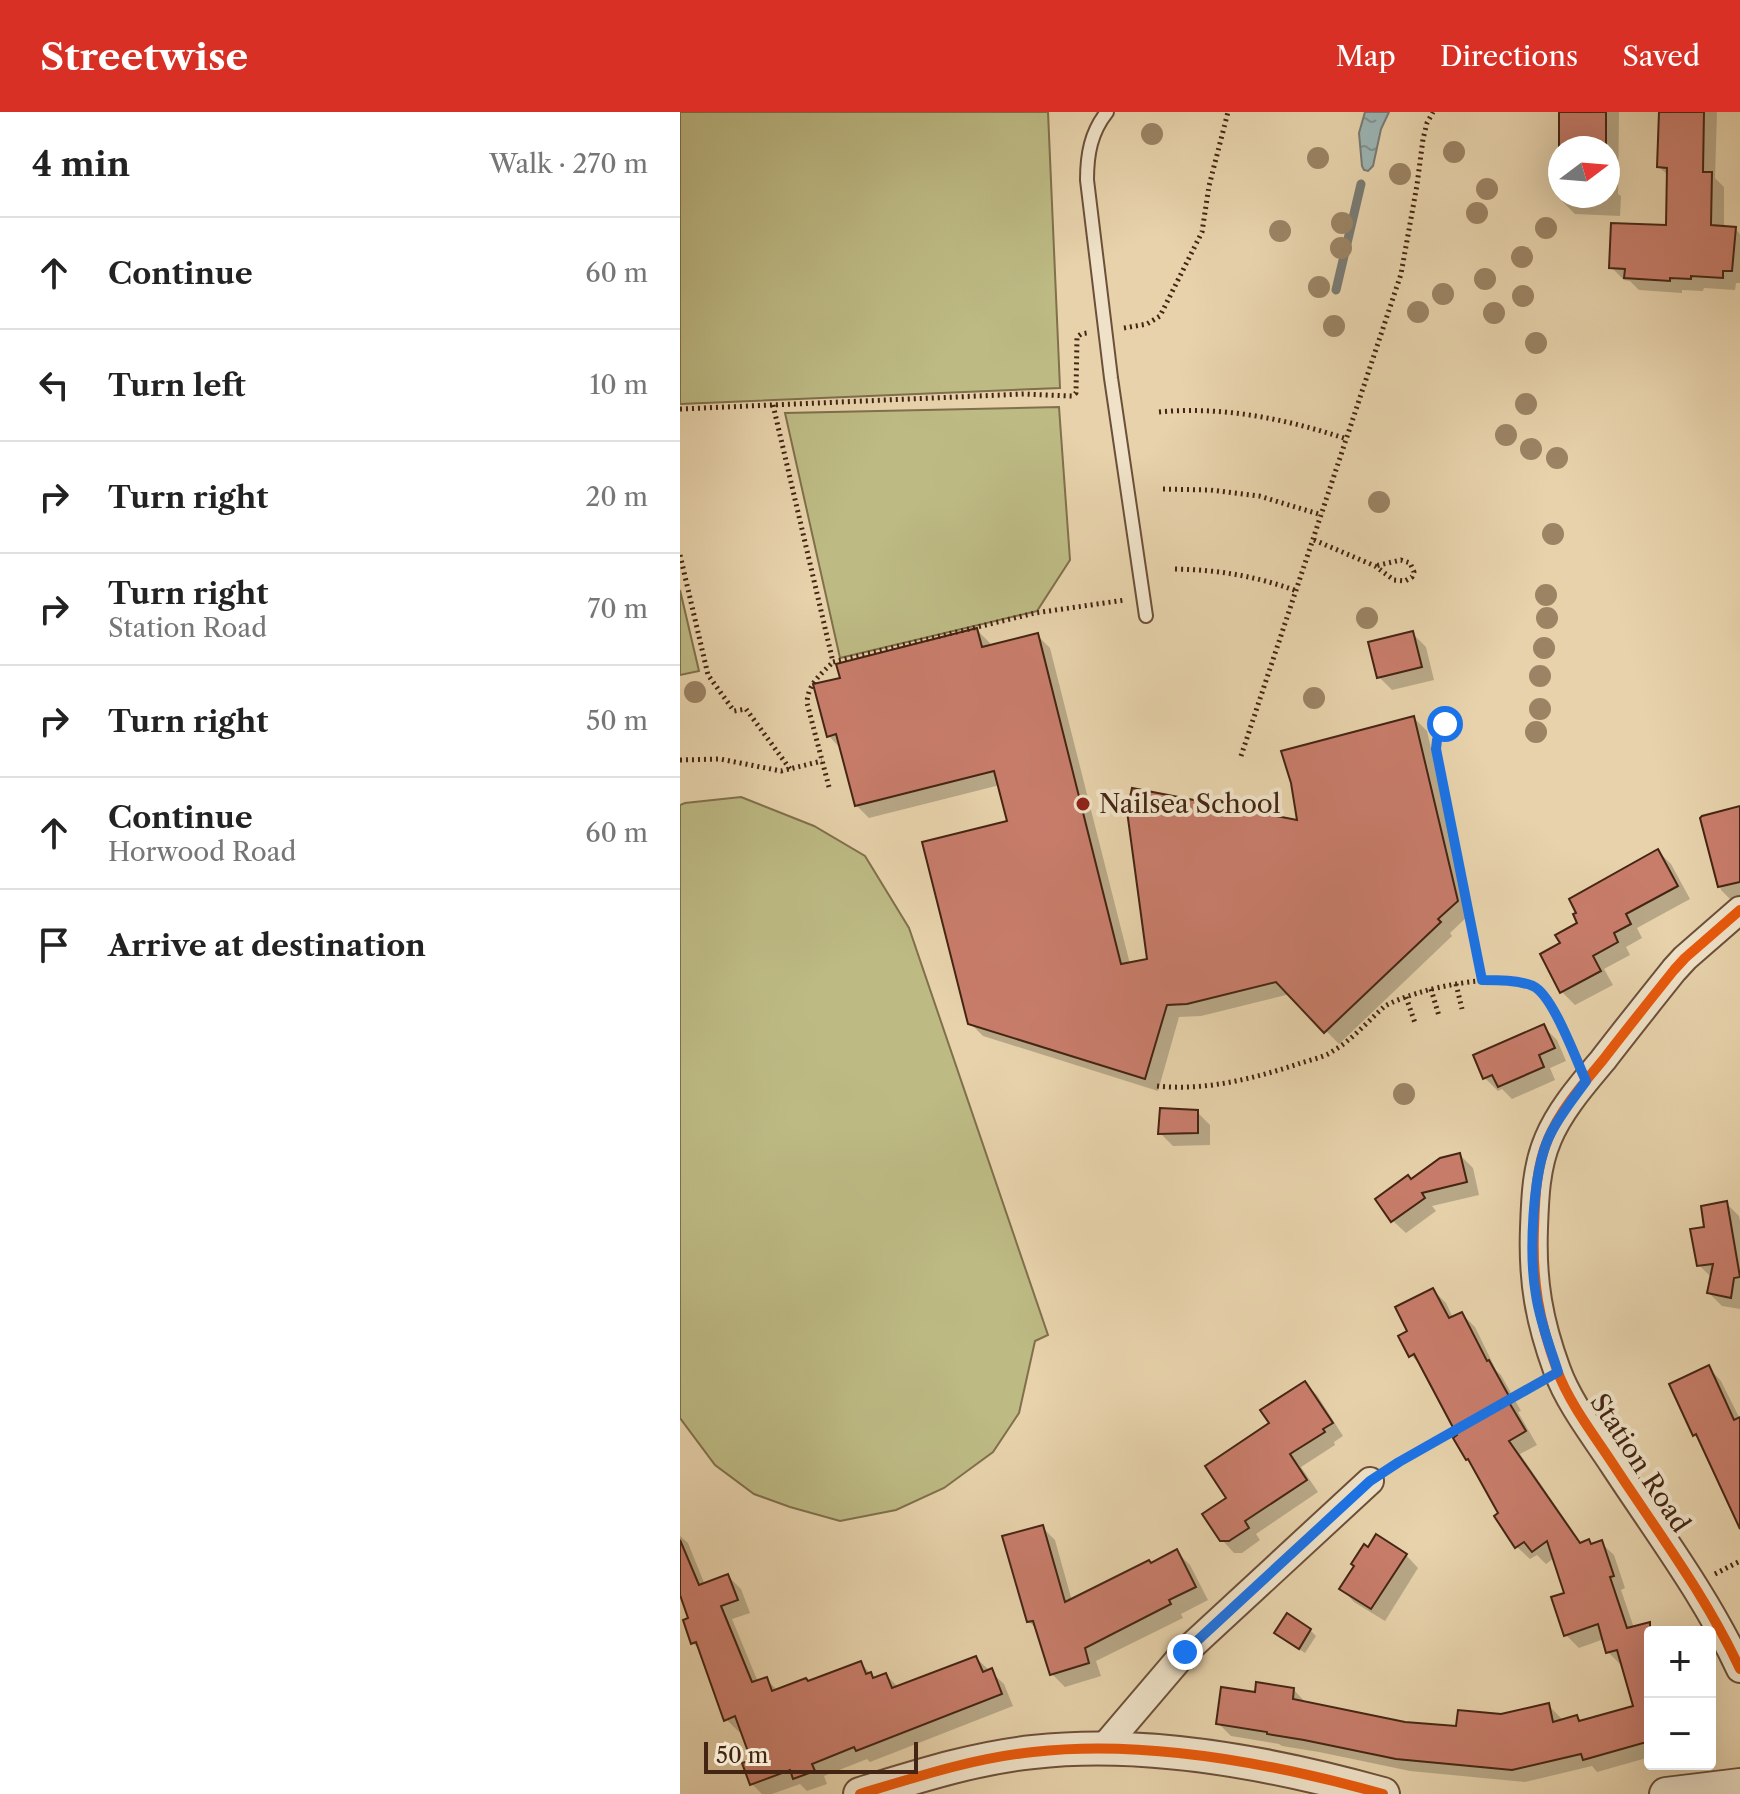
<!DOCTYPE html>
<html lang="en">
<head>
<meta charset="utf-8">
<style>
	:root { --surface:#fff; --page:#f2f2f2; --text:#222; --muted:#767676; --line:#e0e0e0; --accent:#d93025 }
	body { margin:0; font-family:"Libre Caslon Text",serif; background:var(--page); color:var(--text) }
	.controls { position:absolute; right:24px; bottom:24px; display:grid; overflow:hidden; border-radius:8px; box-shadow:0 8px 32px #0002 }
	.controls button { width:72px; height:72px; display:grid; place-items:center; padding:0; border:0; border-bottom:2px solid var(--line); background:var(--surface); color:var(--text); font:40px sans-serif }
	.compass { position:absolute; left:868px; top:24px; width:72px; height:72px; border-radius:50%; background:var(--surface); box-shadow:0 8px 32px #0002; rotate:74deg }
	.scale { position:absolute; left:24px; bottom:20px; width:214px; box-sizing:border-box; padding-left:8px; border:4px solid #442513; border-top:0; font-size:22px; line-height:28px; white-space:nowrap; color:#442513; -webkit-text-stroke:6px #efe2c8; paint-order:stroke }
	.stop { position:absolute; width:24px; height:24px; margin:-18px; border:6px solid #1a73e8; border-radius:50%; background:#fff }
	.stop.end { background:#1a73e8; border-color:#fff; box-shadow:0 2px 8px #0008 }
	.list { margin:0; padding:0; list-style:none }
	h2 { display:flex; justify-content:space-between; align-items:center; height:104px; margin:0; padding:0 32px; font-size:34px }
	h2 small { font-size:26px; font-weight:400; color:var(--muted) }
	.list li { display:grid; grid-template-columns:52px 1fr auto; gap:24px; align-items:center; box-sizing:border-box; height:112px; padding:0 32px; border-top:2px solid var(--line) }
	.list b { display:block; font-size:30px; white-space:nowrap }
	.list p { margin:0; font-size:26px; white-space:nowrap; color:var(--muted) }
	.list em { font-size:26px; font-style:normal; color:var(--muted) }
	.icon { flex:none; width:44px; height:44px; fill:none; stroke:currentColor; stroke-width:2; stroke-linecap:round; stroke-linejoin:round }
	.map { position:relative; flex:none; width:1060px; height:1682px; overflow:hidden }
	header { display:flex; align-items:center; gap:48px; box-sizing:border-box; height:112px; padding:0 40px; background:var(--accent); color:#fff }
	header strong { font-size:38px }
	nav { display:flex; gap:44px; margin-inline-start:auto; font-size:28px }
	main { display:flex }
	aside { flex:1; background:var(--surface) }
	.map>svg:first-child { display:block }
</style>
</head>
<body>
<header>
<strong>Streetwise</strong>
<nav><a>Map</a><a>Directions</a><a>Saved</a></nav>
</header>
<main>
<aside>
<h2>4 min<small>Walk · 270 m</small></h2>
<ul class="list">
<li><svg class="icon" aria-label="ahead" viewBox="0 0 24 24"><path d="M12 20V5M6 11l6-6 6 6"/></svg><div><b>Continue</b></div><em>60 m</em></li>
<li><svg class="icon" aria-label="left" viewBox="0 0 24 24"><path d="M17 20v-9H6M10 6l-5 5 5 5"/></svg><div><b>Turn left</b></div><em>10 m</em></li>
<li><svg class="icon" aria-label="right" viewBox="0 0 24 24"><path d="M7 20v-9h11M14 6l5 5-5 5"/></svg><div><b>Turn right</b></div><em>20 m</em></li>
<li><svg class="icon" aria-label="right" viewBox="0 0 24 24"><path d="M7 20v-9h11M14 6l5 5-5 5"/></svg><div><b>Turn right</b><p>Station Road</p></div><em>70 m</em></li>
<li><svg class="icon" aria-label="right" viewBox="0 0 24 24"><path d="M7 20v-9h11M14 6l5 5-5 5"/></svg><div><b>Turn right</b></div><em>50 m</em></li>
<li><svg class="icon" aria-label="ahead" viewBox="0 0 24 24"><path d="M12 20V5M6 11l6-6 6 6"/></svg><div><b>Continue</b><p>Horwood Road</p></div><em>60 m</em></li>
<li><svg class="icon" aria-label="arrive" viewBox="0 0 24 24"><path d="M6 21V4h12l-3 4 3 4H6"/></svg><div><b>Arrive at destination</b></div></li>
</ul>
</aside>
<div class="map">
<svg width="1060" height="1682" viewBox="0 0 1060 1682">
	<defs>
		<pattern id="water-ripples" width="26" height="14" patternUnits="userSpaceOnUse" patternTransform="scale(2)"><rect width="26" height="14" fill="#9bb5b5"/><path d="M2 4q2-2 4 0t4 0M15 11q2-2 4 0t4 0" fill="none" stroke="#809392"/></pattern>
	</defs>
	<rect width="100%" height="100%" fill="#e7d2ab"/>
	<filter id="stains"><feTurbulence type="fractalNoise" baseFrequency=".0025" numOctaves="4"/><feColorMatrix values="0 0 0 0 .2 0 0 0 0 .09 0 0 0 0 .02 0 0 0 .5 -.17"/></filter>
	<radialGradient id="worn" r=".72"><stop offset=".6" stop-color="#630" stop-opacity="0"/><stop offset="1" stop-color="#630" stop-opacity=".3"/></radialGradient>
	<g fill="#bdba84" stroke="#80704c" stroke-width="2">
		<polygon points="0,0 368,0 380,276 0,292"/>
		<polygon points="379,295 390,448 357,499 160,546 105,301"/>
		<polygon points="0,478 19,559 0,563"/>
		<polygon points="61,685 134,714 185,744 229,816 368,1223 355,1229 339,1301 313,1340 264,1376 216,1398 160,1409 110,1395 74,1382 35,1353 0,1306 0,693 5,691"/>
	</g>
	<polygon fill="url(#water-ripples)" stroke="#787b74" stroke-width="2" points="685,0 709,0 701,17 693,54 688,59 684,58 682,54 679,21"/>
	<g fill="#0003">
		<polygon points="882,0 939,0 938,82 941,84 940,104 895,102 882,89 882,84 928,84 928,36 881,36"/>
		<polygon points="980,0 1037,0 1035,66 1044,75 1044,116 1055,117 1060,122 1060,171 1056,171 1055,178 1024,176 1023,179 1002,178 1002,181 959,178 950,169 944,168 931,155 988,116 989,64 979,55"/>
		<polygon points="297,518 310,531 310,535 357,523 370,536 450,852 469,848 734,606 747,619 790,802 770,821 772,824 659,932 610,882 521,904 499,905 478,979 303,924 289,910 329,710 320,673 189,706 176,693 162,638 149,624 162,567"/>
		<polygon points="733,522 746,535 754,568 712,578 699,565"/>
		<polygon points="1023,708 1060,742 1060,790 1054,791 1041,778"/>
		<polygon points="978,739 991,752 1010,787 957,816 962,826 946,835 950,843 924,857 933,873 895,893 882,880 882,832 900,811"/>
		<polygon points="864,915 877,928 886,949 870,956 875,968 832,987 822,977 818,979 805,966"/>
		<polygon points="517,1000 530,1013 530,1033 493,1034 480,1021"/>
		<polygon points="780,1043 793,1056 799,1083 752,1094 756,1099 726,1121 713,1109 731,1069"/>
		<polygon points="1046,1091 1059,1104 1060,1109 1060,1197 1042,1194 1029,1181 1032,1166 1019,1153 1026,1116"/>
		<polygon points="753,1178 766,1191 773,1206 782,1202 795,1215 816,1258 821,1263 841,1299 838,1300 857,1333 840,1342 902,1432 909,1430 913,1433 921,1431 934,1443 945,1476 941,1478 954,1516 969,1512 977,1520 970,1520 970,1645 917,1660 912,1654 845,1670 730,1659 639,1640 602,1634 599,1632 551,1624 538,1611 577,1582 614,1578 627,1592 725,1612 778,1617 868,1593 881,1606 882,1609 897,1605 902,1610 955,1595 943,1552 941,1553 928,1540 924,1527 899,1536 886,1523 887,1482 874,1446 866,1452 857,1443 850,1447 837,1435 795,1355 787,1347 780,1324 743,1256 731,1243 730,1220"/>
		<polygon points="1029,1256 1041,1269 1060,1307 1060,1412 1021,1329 1014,1323"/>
		<polygon points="625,1271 637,1283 663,1324 654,1330 655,1333 621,1355 638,1380 576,1422 580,1428 562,1441 554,1441 542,1428 549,1386 592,1311"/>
		<polygon points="362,1415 375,1428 392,1489 497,1440 510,1453 528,1488 501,1502 503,1506 416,1549 421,1564 385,1575 372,1562 359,1519 348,1509"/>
		<polygon points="0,1424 8,1431 25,1473 48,1464 61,1477 70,1501 52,1507 78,1570 86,1567 98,1579 129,1571 181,1551 195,1567 206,1563 219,1576 296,1546 324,1572 333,1594 190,1650 187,1647 144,1664 147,1672 127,1679 120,1672 92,1682 82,1682 72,1672 74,1649 63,1619 59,1620 46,1607 21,1539 13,1531 11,1507 0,1477"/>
		<polygon points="726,1443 738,1456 705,1509 674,1490 662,1477"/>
		<polygon points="630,1518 636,1524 625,1541 603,1527"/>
	</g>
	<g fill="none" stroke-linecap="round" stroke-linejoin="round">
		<polyline stroke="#787b74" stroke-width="9" points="656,178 681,72"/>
	</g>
	<g fill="#c87d6b" stroke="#442513" stroke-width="2">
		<rect x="879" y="0" width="47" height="36"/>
		<polygon points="979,0 1024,0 1023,60 1032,60 1031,113 1056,115 1052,159 1043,159 1043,166 1011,164 1011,167 990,166 990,169 944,166 945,157 929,156 931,111 986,113 987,56 977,55"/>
		<polygon points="297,516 302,535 358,521 441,852 467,847 447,699 452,676 617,708 611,671 601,639 734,604 778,789 758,807 761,810 644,921 596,870 507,892 487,893 465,967 288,912 242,730 327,709 314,659 175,694 156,622 147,625 133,572 160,566 156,552"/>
		<polygon points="733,519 742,555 697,566 688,530"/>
		<polygon points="1060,694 1060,770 1038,775 1020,706 1022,704"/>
		<polygon points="978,737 998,774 946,802 951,812 934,821 938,830 913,844 921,859 880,881 860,842 880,831 875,823 897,811 893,802 896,801 889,787"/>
		<polygon points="864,912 875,936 859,943 864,955 818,975 812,963 803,967 793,943"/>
		<polygon points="480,996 518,998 518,1021 478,1022"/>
		<polygon points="780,1041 787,1070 742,1081 745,1086 711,1110 695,1087 728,1063 731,1067 760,1046"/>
		<polygon points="1047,1089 1060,1165 1054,1166 1051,1186 1027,1181 1033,1152 1017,1154 1010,1117 1024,1115 1021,1094"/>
		<polygon points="753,1176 769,1206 782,1200 807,1249 809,1248 830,1286 827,1287 846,1319 829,1329 900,1431 909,1427 911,1432 922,1428 934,1464 930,1465 947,1516 970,1510 970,1631 963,1631 903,1648 901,1642 832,1658 716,1647 624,1628 587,1622 587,1620 536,1612 541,1575 575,1580 576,1570 614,1576 613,1587 725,1610 776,1614 778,1598 821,1602 869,1591 873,1610 897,1603 899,1609 953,1594 937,1538 926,1541 918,1512 884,1524 871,1485 884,1481 867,1429 852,1440 844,1430 835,1436 814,1404 818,1401 788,1347 786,1348 773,1326 777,1323 734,1242 729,1245 718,1224 727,1219 715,1195"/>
		<polygon points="1029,1253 1054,1308 1060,1305 1060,1417 1016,1322 1013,1324 989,1272"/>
		<polygon points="625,1269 653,1311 643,1317 645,1320 610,1342 627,1368 565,1409 569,1416 549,1429 540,1429 522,1402 546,1386 525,1354 589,1311 580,1298"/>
		<polygon points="363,1413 385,1490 469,1448 471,1451 497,1437 516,1475 489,1488 491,1492 405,1536 409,1551 370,1563 353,1509 347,1510 322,1424"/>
		<polygon points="696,1422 727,1442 691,1497 659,1477 674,1454 671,1452 684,1432 688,1435"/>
		<polygon points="0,1428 19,1473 48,1462 58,1488 41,1494 72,1570 87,1565 92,1579 126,1566 128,1569 181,1549 186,1562 191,1560 193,1566 206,1561 212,1576 296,1544 303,1560 312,1556 322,1582 176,1639 174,1635 132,1652 135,1659 113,1667 110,1658 70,1673 62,1651 71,1648 55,1604 44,1609 16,1530 11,1532 3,1508 8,1506 0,1483"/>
		<polygon points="607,1501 631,1517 619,1537 594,1521"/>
	</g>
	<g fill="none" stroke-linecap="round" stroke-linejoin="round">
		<g stroke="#6d5039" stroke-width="16">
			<path id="service" d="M427 0C411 20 407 42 407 68L431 266 466 504"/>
		</g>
		<g stroke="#6d5039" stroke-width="30">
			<g id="minor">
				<path d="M1060 798 1005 846 994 858C970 888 946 918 923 948 903 972 880 998 868 1027 856 1055 855 1086 854 1116 852 1169 859 1209 877 1258 889 1291 914 1323 933 1352 977 1419 1026 1484 1060 1557"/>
				<polyline points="424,1635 505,1540 690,1369"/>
			</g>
		</g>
		<g stroke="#6d5039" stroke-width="36">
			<g id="tertiary">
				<path d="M180 1682C236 1665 294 1646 353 1640 467 1627 592 1651 703 1682"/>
				<polyline points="986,1682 1060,1673"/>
			</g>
		</g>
		<g stroke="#442513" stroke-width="5" stroke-dasharray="2 4" stroke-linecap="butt">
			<polyline points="444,216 467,212 480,204 522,120 529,74 548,0"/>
			<polyline points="93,293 153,550 355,501 445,488"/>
			<polyline points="0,297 344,282 392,284 396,281 397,225 401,222 407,221"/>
			<path d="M479 300C544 294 606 307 667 327"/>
			<polyline points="483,377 530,378 579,384 642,403"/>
			<polyline points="634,428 695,454 714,468 725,469 732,465 734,460 730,451 721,448 695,454"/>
			<polyline points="0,443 28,563 54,599 66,597 110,657"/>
			<path d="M495 457C540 458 575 464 617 479"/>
			<polyline points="765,612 757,628 756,637 802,868"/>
			<polyline points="561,644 721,162 737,73 743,27 747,11 753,0"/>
			<polyline points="0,648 40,647 101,659 142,649"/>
			<path d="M149 675 127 591C128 572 140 563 153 550"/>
			<polyline points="776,872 782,897"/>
			<polyline points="751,877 759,904"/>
			<polyline points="726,885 735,911"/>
			<path d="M477 974C525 979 572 967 618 952 629 948 643 946 653 939 672 928 688 909 705 894 735 877 826 856 857 877 874 888 885 923 894 942"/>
			<polyline points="712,1355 856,1273"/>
			<polyline points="1035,1462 1060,1449"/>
		</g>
		<use href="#service" stroke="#efe2c8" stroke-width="12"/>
		<use href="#minor" stroke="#efe2c8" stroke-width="26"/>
		<use href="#tertiary" stroke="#efe2c8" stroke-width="32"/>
		<g stroke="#efe2c8" stroke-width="15">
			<g id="cycleway">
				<path d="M1060 798 1005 846 994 858C970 888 946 918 923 948 903 972 880 998 868 1027 856 1055 855 1086 854 1116 852 1169 859 1209 877 1258 889 1291 914 1323 933 1352 977 1419 1026 1484 1060 1557"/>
				<path d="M180 1682C236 1665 294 1646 353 1640 467 1627 592 1651 703 1682"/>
			</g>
		</g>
		<use href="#cycleway" stroke="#e8590c" stroke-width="10"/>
	</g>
	<g fill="#9b8364">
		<circle cx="472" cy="22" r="11"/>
		<circle cx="774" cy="40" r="11"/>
		<circle cx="638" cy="46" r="11"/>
		<circle cx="720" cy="62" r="11"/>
		<circle cx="807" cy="77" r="11"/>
		<circle cx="797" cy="101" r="11"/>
		<circle cx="662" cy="111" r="11"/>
		<circle cx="866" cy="116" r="11"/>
		<circle cx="600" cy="119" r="11"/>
		<circle cx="661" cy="136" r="11"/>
		<circle cx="842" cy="145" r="11"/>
		<circle cx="805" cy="167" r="11"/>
		<circle cx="639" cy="175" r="11"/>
		<circle cx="763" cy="182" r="11"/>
		<circle cx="843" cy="184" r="11"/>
		<circle cx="738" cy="200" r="11"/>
		<circle cx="814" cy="201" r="11"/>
		<circle cx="654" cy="214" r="11"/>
		<circle cx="856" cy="231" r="11"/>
		<circle cx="846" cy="292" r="11"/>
		<circle cx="826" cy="323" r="11"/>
		<circle cx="851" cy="337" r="11"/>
		<circle cx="877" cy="346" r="11"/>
		<circle cx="699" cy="390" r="11"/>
		<circle cx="873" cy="422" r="11"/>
		<circle cx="866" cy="483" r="11"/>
		<circle cx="687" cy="506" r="11"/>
		<circle cx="867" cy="506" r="11"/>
		<circle cx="864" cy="536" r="11"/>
		<circle cx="860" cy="564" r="11"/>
		<circle cx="15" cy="580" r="11"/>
		<circle cx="634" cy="586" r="11"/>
		<circle cx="860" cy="597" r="11"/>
		<circle cx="856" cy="620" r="11"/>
		<circle cx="724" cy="982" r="11"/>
	</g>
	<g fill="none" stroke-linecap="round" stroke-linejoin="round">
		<path stroke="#1a73e8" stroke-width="10" d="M505 1540 690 1369 719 1350 878 1260C870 1235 860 1210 856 1183 849 1144 852 1062 869 1025 878 1005 893 987 906 969 896 948 873 883 853 874 838 868 818 868 802 868L756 637 757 628 765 612"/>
	</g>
	<circle fill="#8f2418" stroke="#efe2c8" stroke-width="3" cx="403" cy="692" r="8"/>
	<g text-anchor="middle" stroke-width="8" stroke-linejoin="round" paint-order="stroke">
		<g font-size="26" fill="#442513" stroke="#efe2c8" text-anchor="start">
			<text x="419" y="701">Nailsea School</text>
		</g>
		<g font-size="26" fill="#442513" stroke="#efe2c8">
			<text transform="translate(960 1351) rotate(57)" y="9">Station Road</text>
		</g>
	</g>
	<rect width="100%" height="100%" filter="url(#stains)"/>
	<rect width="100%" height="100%" fill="url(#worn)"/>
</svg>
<div class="controls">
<button>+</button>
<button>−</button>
</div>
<svg class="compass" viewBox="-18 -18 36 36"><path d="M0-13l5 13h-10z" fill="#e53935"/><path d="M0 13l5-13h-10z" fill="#767676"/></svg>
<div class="scale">50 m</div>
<div class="stop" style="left:765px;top:612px"></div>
<div class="stop end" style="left:505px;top:1540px"></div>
</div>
</main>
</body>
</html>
